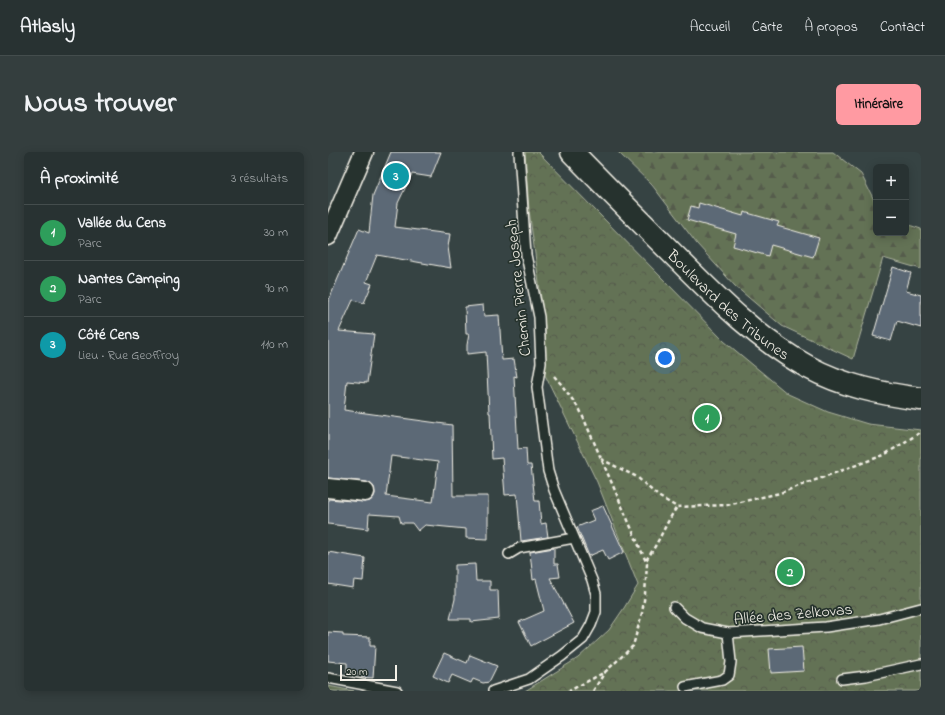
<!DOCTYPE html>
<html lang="fr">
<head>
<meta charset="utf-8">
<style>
	:root { --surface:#283232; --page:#343e3e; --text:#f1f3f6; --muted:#a5aaac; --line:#444d4d; --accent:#ff9aa2 }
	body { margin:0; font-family:"Indie Flower",sans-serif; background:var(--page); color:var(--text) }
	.controls { position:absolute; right:12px; top:12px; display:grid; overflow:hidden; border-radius:6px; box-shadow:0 2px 10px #0003 }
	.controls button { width:36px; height:36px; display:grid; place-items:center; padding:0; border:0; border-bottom:1px solid var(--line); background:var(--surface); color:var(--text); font:20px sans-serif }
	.scale { position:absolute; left:12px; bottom:10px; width:57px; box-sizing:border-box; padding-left:4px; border:2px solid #f4f1e8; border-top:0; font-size:11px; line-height:14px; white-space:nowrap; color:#f4f1e8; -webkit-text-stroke:3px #26332d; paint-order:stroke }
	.you { position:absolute; left:337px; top:206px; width:14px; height:14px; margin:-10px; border:3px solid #fff; border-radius:50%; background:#1a73e8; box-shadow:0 0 0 6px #1a73e833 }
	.badge { display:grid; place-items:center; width:26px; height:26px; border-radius:50%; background:var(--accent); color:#fff; font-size:13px; font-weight:700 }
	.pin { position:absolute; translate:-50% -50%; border:2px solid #fff; box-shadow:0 1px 4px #0006 }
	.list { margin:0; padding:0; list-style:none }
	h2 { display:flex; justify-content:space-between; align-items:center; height:52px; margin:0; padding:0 16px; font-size:17px }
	h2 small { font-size:13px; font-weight:400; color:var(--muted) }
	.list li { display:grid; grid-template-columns:26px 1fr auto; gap:12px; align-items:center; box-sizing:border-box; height:56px; padding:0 16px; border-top:1px solid var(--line) }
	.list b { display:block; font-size:15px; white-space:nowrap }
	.list p { margin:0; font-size:13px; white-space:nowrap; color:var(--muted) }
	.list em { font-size:13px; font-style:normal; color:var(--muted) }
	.map { position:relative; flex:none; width:593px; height:539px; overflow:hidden; border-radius:6px }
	header { display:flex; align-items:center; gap:24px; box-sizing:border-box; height:56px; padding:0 20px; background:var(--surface); border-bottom:1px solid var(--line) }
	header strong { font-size:19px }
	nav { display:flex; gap:22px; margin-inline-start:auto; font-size:14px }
	.intro { display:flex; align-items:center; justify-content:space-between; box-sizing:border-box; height:96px; padding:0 24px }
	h1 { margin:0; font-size:28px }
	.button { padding:10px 18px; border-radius:6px; background:var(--accent); color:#111; font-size:14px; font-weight:700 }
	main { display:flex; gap:24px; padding:0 24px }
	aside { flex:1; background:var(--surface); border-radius:6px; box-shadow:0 2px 10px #0003 }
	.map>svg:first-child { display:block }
</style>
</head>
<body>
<header>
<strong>Atlasly</strong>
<nav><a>Accueil</a><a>Carte</a><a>À propos</a><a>Contact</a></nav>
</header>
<div class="intro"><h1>Nous trouver</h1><a class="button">Itinéraire</a></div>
<main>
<aside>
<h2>À proximité<small>3 résultats</small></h2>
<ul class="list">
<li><span class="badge" style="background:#2e9e5b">1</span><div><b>Vallée du Cens</b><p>Parc</p></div><em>30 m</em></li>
<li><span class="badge" style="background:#2e9e5b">2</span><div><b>Nantes Camping</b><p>Parc</p></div><em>90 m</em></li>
<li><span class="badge" style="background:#0f9aa8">3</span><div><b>Côté Cens</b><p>Lieu · Rue Geoffroy</p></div><em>110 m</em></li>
</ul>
</aside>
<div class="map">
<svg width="593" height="539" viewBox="0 0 593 539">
	<defs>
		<pattern id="forest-firs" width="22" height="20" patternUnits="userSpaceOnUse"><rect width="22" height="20" fill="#637254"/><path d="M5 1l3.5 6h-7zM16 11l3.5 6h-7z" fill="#555b4c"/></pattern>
		<pattern id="park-crowns" width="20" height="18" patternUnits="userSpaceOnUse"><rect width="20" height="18" fill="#637254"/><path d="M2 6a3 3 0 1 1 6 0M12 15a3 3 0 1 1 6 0" fill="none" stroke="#555b4c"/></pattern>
	</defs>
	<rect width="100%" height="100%" fill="#364343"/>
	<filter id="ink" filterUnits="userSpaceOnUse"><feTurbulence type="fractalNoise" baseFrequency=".025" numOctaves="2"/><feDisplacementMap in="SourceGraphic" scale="8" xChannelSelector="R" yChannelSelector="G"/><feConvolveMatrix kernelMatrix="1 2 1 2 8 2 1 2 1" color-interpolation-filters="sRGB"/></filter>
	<g filter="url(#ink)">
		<polygon fill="url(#forest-firs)" stroke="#acb29e" points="290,0 505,0 533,22 548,52 548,81 578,81 578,72 593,77 593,117 555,106 525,207 454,174 407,134 369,92 324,33"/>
		<g fill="url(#park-crowns)" stroke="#acb29e">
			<polygon points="197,0 210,0 396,189 460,242 500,260 540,272 593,278 593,539 197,539 250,506 281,478 296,456 310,433 269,330 217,223 217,175 201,58"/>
			<polygon points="0,534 26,539 0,539"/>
		</g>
		<g fill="#5b6976" stroke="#f4f1e8" fill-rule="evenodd">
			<path d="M63 0H113L103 25 84 22 70 51 67 75 122 82 120 95 123 116 49 103 38 130 44 132 36 151 25 148 11 179 46 182 39 231 19 229 16 258 124 273 125 344H160V387L138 386V377L97 373 90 379 84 371H73L71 364 41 362 40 377 0 372V347L36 350 42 349 45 346 47 342 46 335 43 332 39 330 0 326V150L31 77 41 81 45 43ZM63 304 110 310 105 350 58 344Z"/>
			<polygon points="371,51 415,64 416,60 451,70 449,74 491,86 485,105 443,93 440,104 405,94 408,82 359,68 363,54 370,56"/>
			<polygon points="565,115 583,121 578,139 593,143 593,176 569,169 563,189 545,184"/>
			<polygon points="155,153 156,164 171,163 174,208 186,207 189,225 186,224 190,297 198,296 199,313 203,313 207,349 211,349 213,372 218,371 220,385 193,389 189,342 177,343 174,306 164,307 162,261 161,261 158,200 139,202 139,193 141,182 138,182 137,155"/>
			<polygon points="275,354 296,400 280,408 275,398 261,404 249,375 266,368 262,359"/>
			<polygon points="226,396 226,412 230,412 232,425 222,426 246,471 203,494 191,470 216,459 208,427 205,428 202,400"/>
			<polygon points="0,400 37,406 35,429 26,428 25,436 0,432"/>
			<polygon points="147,412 148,429 162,429 162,438 170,438 171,467 143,470 143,467 122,467 127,447 127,413"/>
			<polygon points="0,480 15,481 15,484 42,485 42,494 47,494 45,526 31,525 31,522 19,522 19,511 0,509"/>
			<polygon points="474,495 476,519 443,521 441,497"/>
			<polygon points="116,501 139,511 142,503 169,514 161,530 155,531 145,527 143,531 124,523 120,531 105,524"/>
		</g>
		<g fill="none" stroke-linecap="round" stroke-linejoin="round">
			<g stroke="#f4f1e8" stroke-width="12">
				<g id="lane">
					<polyline points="181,402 191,396 246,386"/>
					<polyline points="346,455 357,466 374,476 400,481 498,475 551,467 593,456"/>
					<polyline points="0,526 69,539"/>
					<polyline points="514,527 538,524 593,512"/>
					<polyline points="357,535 394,528 401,523 403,510 400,481"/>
					<polyline points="165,539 201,527 234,504 255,487 263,473 268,460 268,442 264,428 226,338 220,319 209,235 213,211 211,165 198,103 191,0"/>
				</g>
			</g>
			<g stroke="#f4f1e8" stroke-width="21">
				<g id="street">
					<polyline points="0,84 36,0"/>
					<polyline points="0,336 37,340"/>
				</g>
			</g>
			<g stroke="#f4f1e8" stroke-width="25">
				<g id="secondary">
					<path id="s1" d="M244 0C277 34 310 67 344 101 386 143 427 186 480 215 515 234 554 242 593 247"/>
				</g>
			</g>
			<g stroke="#f4f1e8" stroke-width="2.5" stroke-dasharray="4 3" stroke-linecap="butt">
				<polyline points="226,224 233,232 252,258 319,412 317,442 314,461 305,494 277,520 241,539"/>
				<polyline points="273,307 309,325 330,344 349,355 399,353 452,341 556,303 593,280"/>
				<path d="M318 408C331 391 337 372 349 355"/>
				<polyline points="265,539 277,520"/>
			</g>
			<use href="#lane" stroke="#26332d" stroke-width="9"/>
			<use href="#street" stroke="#26332d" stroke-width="18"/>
			<use href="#secondary" stroke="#26332d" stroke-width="22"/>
		</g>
	</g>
	<g text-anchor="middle" stroke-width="3.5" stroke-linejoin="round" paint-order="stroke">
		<g font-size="16" fill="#f4f1e8" stroke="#26332d">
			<text transform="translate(189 136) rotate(-96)" y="6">Chemin Pierre Joseph</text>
			<text dy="6" stroke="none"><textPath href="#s1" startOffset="219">Boulevard des Tribunes</textPath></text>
			<text transform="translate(465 461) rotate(-5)" y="6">Allée des Zelkovas</text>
		</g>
	</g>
</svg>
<div class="controls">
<button>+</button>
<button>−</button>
</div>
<div class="scale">20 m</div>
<div class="you"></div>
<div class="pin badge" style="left:379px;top:266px;background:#2e9e5b">1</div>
<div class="pin badge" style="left:462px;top:420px;background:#2e9e5b">2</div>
<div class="pin badge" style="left:68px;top:24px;background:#0f9aa8">3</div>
</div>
</main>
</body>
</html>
